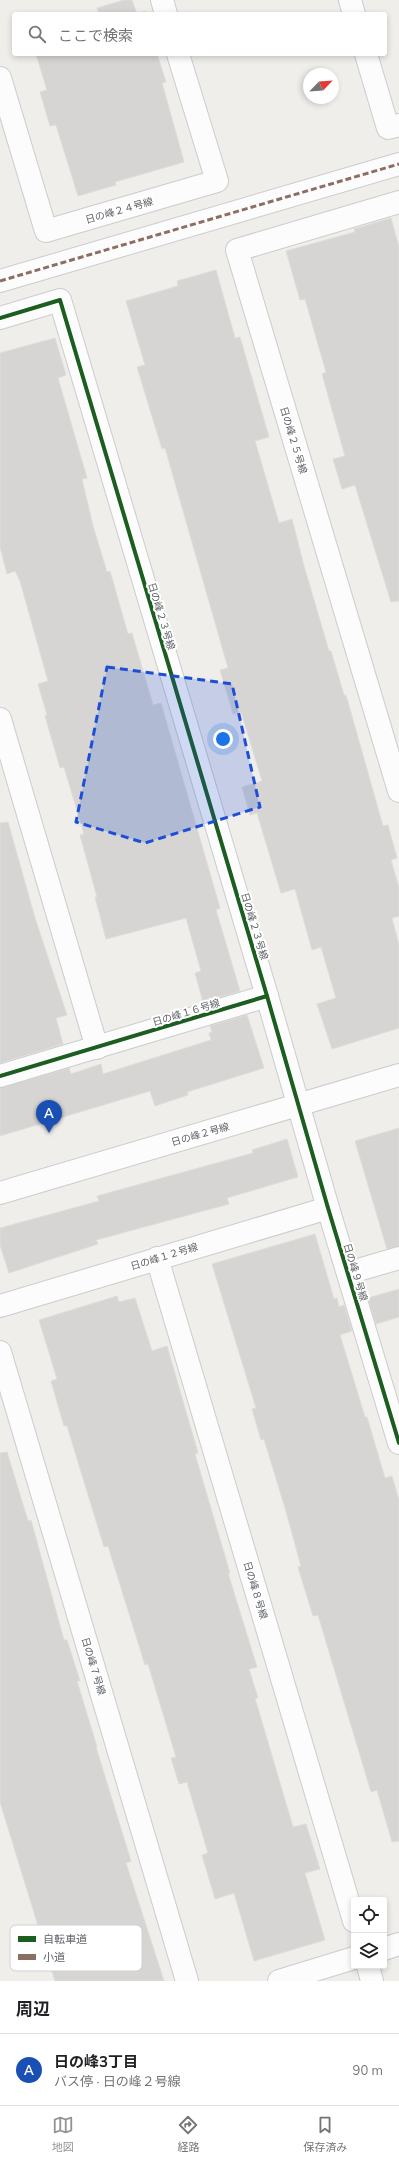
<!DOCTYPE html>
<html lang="ja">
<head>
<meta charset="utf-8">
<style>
	:root { --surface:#fff; --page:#f6f6f6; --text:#202124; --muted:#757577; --line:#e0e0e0; --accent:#919496 }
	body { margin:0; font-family:Mulish,"Noto Sans JP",sans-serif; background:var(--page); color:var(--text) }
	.controls { position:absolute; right:12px; bottom:12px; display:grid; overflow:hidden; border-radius:4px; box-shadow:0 2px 6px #0003 }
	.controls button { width:36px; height:36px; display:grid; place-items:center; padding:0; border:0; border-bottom:1px solid var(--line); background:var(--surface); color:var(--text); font:20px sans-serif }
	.compass { position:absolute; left:303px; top:68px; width:36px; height:36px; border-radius:50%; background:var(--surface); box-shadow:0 2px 6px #0003; rotate:65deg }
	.you { position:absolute; left:223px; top:739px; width:14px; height:14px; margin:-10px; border:3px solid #fff; border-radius:50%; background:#1a73e8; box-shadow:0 0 0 6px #1a73e833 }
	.badge { display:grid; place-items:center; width:26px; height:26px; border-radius:50%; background:var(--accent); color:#fff; font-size:13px; font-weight:700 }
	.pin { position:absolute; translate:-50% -33px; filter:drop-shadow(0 1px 2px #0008) }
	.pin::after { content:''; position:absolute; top:21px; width:14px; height:12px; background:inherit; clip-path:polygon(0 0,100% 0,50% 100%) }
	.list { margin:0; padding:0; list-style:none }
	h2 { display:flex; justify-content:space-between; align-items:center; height:52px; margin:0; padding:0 16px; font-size:17px }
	h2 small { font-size:13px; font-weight:400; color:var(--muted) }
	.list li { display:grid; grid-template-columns:26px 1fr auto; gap:12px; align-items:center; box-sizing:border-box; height:72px; padding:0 16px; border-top:1px solid var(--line) }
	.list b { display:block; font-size:15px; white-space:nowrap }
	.list p { margin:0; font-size:13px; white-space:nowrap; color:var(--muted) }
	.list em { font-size:13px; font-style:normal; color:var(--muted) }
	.icon { flex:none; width:22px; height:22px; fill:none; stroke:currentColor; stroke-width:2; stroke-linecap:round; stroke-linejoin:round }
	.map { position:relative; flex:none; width:399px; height:1981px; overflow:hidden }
	.search { position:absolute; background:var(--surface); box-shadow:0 2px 6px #0003; left:12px; right:12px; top:12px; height:44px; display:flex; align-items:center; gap:10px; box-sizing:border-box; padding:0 14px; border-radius:4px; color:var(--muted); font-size:15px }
	.sheet { height:124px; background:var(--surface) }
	nav { display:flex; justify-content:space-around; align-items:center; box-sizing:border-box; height:56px; border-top:1px solid var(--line); background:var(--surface); font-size:11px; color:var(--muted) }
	nav a { display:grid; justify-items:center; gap:2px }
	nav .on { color:var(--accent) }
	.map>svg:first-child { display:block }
</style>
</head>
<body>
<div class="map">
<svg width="399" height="1981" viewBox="0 0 399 1981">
	<rect width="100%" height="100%" fill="#efeeea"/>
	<g fill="#d6d5d3" stroke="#deddd9">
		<polygon points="124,0 132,0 137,14 145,11 146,14 99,14 97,8"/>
		<polygon points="36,54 157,54 166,82 162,83 184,162 115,182 116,185 78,196 56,125 50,126 40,92 47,90"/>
		<polygon points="391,218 399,247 399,601 391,602 355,485 342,489 333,459 345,456 322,374 326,372 305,299 300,300 286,251 355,232 354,229"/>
		<polygon points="216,270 235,338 240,337 269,437 255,441 279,523 292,519 304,566 329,651 331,651 344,695 346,695 383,826 388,825 397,858 391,860 399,888 399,916 392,918 399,945 399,1028 332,1049 317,1004 336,998 321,947 312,950 295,889 281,893 257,813 250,815 242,787 262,781 241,712 233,714 220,670 228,668 165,448 162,449 137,367 145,365 126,301 178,286 177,281"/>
		<polygon points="55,338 66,375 58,378 87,478 82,479 93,526 107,572 110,571 128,634 132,633 153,705 161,703 220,908 216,910 240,991 203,1002 195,973 201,971 186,918 106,939 95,897 97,897 80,835 84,834 64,767 60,768 45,716 47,715 38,684 48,681 20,581 15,571 7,574 0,547 0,353"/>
		<polygon points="8,822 35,918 67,1015 56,1018 63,1044 0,1063 0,823"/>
		<polygon points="247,1015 264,1068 187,1092 188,1095 155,1106 150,1091 0,1136 0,1088 69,1068 71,1074 101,1064 103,1074 211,1040 209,1033 212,1032 210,1026"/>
		<polygon points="399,1128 399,1246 387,1249 355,1141"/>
		<polygon points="287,1139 298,1177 227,1198 229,1204 96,1240 98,1244 9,1273 0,1245 0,1228 99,1201 97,1196 253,1153 252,1150"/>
		<polygon points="315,1234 334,1299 337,1298 339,1307 344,1305 352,1331 340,1335 365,1417 367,1417 385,1478 392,1476 399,1500 399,1841 392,1842 377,1790 371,1792 318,1615 313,1616 298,1567 301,1566 285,1508 264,1439 261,1440 252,1409 256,1408 212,1264"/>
		<polygon points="399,1289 399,1317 376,1324 368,1298"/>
		<polygon points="117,1296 119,1302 135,1298 152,1351 167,1346 198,1453 195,1454 230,1573 228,1573 257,1667 249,1669 258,1698 255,1698 293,1827 306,1824 320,1869 305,1873 325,1940 254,1961 234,1893 215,1899 202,1855 208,1853 187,1782 179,1784 171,1758 176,1757 148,1664 145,1665 108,1546 104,1547 67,1426 64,1426 51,1381 57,1379 39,1320"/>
		<polygon points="7,1452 28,1521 31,1520 64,1640 67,1640 80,1681 77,1681 97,1747 96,1747 131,1861 126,1863 164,1981 55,1981 0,1802 0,1453"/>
	</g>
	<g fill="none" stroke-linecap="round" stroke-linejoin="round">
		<g stroke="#cbcccc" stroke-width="24">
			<g id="street">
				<polyline points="162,0 166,14"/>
				<polyline points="350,0 354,14"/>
				<polyline points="366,54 388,128 399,125"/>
				<polyline points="0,78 46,231 217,181 178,54"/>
				<polyline points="399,202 237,250 399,791"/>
				<polyline points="0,281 399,164"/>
				<polyline points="0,318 60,300 267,996"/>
				<polyline points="0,719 97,1048"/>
				<polyline points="0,1076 267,996 328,1208 399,1443"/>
				<polyline points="0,1193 399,1075"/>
				<polyline points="157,1258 354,1921"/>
				<polyline points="348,1273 399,1258"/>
				<polyline points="0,1306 328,1208"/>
				<polyline points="0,1352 187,1981"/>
				<polyline points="384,1949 399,1944"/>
				<polyline points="368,1966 372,1981"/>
				<polyline points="279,1981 354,1958"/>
			</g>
		</g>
		<use href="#street" stroke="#fdfcfc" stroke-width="22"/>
		<polyline stroke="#8d6e63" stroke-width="3" stroke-dasharray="6 3" stroke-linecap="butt" points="0,281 399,164"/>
		<g stroke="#fff" stroke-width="6">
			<g id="cycleway">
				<polyline points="0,318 60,300 267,996"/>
				<polyline points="0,1076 267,996 328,1208 399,1443"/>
			</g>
		</g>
		<use href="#cycleway" stroke="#1b5e20" stroke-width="4"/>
	</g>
	<path fill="#1d4ed8" fill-opacity="0.2" stroke="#1d4ed8" stroke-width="3" stroke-dasharray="8 5" stroke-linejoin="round" d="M107 667 232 684 260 807 145 843 76 822Z"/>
	<g text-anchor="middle" stroke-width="4" stroke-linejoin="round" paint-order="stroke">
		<g font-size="10" fill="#5f6368" stroke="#fff">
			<text transform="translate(119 210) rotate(-16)" y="4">日の峰２４号線</text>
			<text transform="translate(294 440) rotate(73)" y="4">日の峰２５号線</text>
			<text transform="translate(162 616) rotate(73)" y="4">日の峰２３号線</text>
			<text transform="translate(255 926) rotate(73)" y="4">日の峰２３号線</text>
			<text transform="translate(186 1012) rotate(-17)" y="4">日の峰１６号線</text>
			<text transform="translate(200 1134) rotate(-16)" y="4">日の峰２号線</text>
			<text transform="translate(164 1256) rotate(-17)" y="4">日の峰１２号線</text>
			<text transform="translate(356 1272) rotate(73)" y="4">日の峰９号線</text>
			<text transform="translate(256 1590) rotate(73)" y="4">日の峰８号線</text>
			<text transform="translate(94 1666) rotate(73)" y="4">日の峰７号線</text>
		</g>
	</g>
	<rect x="10" y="1925" width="132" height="46" rx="6" fill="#fff" stroke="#cfd0d2" stroke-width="1"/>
	<rect x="18" y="1936" width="18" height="6" fill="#1b5e20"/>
	<rect x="18" y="1954" width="18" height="6" fill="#8d6e63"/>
	<g font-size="11" fill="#5f6368">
		<text x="43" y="1943">自転車道</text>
		<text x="43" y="1961">小道</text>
	</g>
</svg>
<div class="controls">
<button><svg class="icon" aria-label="locate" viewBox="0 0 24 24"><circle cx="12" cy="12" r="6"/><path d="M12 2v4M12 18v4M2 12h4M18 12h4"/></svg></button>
<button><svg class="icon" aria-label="layers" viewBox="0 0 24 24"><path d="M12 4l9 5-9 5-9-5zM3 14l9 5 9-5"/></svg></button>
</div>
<svg class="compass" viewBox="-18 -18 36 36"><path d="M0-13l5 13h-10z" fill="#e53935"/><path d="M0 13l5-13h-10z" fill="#757577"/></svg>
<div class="you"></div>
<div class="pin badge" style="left:49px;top:1133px;background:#1a4fb4">A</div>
<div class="search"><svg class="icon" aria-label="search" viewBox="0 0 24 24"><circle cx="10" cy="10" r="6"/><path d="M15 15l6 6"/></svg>ここで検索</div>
</div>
<section class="sheet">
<h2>周辺<small></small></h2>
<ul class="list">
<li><span class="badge" style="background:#1a4fb4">A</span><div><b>日の峰3丁目</b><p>バス停 · 日の峰２号線</p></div><em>90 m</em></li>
</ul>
</section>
<nav>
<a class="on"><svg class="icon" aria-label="map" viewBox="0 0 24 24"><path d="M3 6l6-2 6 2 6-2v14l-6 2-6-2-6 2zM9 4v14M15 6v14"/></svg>地図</a>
<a><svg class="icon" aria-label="directions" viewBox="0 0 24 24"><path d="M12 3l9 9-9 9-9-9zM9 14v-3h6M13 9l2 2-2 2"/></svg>経路</a>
<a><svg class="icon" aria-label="saved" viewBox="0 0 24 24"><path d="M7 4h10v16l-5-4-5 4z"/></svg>保存済み</a>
</nav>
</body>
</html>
